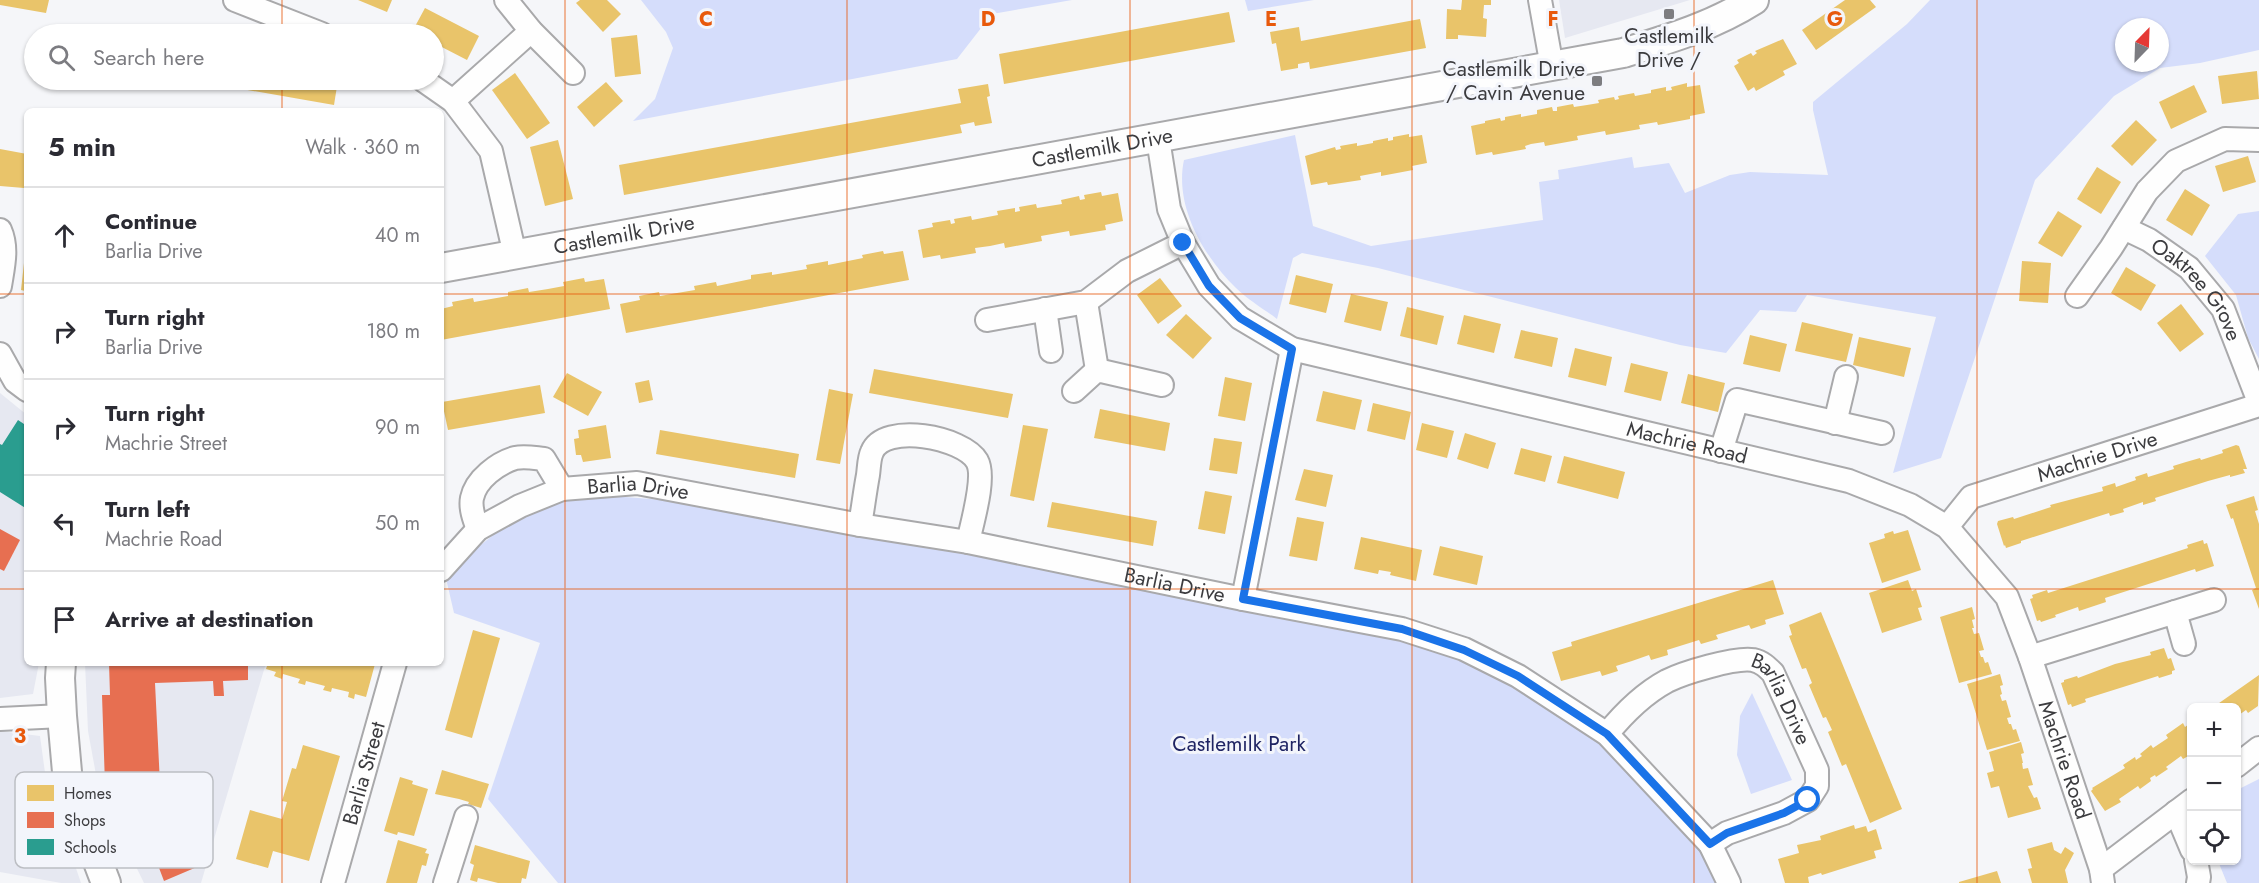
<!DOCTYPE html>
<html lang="en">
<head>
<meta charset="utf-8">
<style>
	:root { --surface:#fff; --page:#f2f2f3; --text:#2b2b33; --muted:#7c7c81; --line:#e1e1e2 }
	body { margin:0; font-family:Jost,sans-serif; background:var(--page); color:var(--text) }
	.controls { position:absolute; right:18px; bottom:18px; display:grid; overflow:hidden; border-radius:9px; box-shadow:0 2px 4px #0004 }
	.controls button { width:54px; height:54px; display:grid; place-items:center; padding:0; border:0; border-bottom:2px solid var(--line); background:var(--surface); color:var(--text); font:30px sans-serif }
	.compass { position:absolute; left:2115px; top:18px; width:54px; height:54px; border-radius:50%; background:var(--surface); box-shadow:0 2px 4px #0004; rotate:23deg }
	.stop { position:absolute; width:18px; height:18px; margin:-14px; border:4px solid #1a73e8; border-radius:50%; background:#fff }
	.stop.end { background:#1a73e8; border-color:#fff; box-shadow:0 2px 6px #0008 }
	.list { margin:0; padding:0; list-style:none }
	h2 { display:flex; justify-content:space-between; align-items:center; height:78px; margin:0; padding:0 24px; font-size:26px }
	h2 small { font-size:20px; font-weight:400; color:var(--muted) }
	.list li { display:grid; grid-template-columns:39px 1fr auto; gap:18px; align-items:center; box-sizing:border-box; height:96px; padding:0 24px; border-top:2px solid var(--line) }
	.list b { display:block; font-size:22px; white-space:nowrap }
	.list p { margin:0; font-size:20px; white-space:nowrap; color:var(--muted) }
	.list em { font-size:20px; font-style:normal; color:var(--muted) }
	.icon { flex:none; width:33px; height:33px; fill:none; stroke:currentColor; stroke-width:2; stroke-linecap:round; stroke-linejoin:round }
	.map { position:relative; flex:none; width:2259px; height:883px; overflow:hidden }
	.search { position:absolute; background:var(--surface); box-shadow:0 2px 4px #0004; left:24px; top:24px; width:420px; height:66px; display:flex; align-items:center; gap:15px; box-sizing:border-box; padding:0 21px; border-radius:33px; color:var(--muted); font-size:22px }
	.panel { position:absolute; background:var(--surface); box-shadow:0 2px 4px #0004; left:24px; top:108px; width:420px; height:558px; border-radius:9px }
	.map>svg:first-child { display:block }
</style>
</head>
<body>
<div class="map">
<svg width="2259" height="883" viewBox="0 0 2259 883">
	<rect width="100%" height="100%" fill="#f5f6f9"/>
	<g fill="#e6e8f1">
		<polygon points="1559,0 1690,0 1565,38"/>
		<polygon points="0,393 27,415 27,663 39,663 33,694 0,698"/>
		<polygon points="85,663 266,663 201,883 144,883 99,791 88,731"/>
		<polygon points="0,731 40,736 46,780 81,883 61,883 0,872"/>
	</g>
	<g fill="#d5ddfb" fill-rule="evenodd">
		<polygon points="641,0 1072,0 992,14 957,59 633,121 655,99 673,48 666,32"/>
		<polygon points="1245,0 1314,0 1248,11"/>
		<path d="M1930 0H2259V50L2200 63 2160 68 2114 96 2035 180 1941 458 1893 473 1936 317 1807 295 1796 312 1760 310 1726 353 1680 345 1378 268 1302 253 1293 258 1277 319C1264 309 1248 300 1236 288 1204 257 1174 206 1184 160L1295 135 1313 226 1371 246 1543 220 1539 182 1559 179 1558 170 1632 157 1634 168 1669 163 1685 193 1730 175 1750 172 1828 175 1813 110V102L1907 24ZM2124 27H2160V63H2124Z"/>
		<polygon points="2259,211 2259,359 2248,338 2236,295 2205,256 2238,214"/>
		<polygon points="612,496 664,500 982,555 1406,636 1465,654 1602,738 1704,844 1723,883 558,883 488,799 540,643 454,613 445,574 503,527 559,502"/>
		<polygon points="1752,693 1792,780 1751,794 1737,755 1740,716"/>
		<polygon points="2259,779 2259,883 2227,883 2218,861 2236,860 2237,790"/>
	</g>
	<g fill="#e9c46a">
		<polygon points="0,0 49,0 46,13 0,5"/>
		<polygon points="358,0 392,0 387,12"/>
		<polygon points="580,0 607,0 621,14 603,32 576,3"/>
		<polygon points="1462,0 1491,0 1491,5 1484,5 1483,18 1487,19 1486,37 1458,35 1458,39 1446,39 1447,9 1461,10"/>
		<polygon points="1845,0 1870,0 1876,7 1816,50 1802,30"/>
		<polygon points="425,8 479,36 467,60 434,43 434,34 417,34 412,32"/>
		<polygon points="1229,12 1235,42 1004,84 999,54"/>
		<polygon points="1420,19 1426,48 1310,69 1309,62 1298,64 1298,68 1281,71 1276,43 1272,44 1270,32 1299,27 1301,41"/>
		<polygon points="81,24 91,26 91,29 107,32 106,34 54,34 55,27 65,29 66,25 80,27"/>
		<polygon points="637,35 641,74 615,77 611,38"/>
		<polygon points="1783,39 1797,64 1783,71 1785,75 1756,91 1754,87 1748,91 1734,66 1739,63 1737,60 1751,53 1753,56 1757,53 1755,51"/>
		<polygon points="2257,71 2259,99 2222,104 2218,76"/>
		<polygon points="515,73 550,123 527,139 492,90"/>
		<polygon points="190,80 338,80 334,105"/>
		<polygon points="606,82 623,101 594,127 577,107"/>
		<polygon points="1687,83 1687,87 1700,85 1705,113 1690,116 1690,119 1658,125 1657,122 1639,125 1640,129 1606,135 1605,131 1577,136 1578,140 1545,146 1544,142 1531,144 1525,146 1526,149 1493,155 1492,152 1476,155 1471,126 1485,123 1485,121 1500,118 1501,121 1505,120 1505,117 1521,114 1521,117 1526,116 1537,114 1537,110 1552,107 1553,111 1557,111 1557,107 1573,104 1574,107 1587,105 1599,103 1598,100 1614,97 1615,100 1619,99 1618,96 1634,93 1635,96 1651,93 1651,90 1666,87 1666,91 1672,90 1671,87"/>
		<polygon points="988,84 990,96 987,97 992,123 975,126 974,122 960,125 962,133 624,195 619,165 961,103 958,89"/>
		<polygon points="2194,85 2207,112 2171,129 2159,102"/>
		<polygon points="2136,120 2157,140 2132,166 2111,146"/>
		<polygon points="1409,134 1409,137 1422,135 1427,163 1412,166 1413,170 1381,176 1381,172 1360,176 1361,180 1328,185 1327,182 1311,185 1305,156 1335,147 1336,150 1341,149 1340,146 1357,143 1357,146 1373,143 1373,141 1388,138 1388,141 1393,140 1393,137"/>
		<polygon points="558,140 573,199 545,206 530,147"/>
		<polygon points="0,149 27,154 27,184 25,184 24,188 0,186"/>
		<polygon points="2248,156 2256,182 2223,192 2215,166"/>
		<polygon points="2097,167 2121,182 2101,214 2077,199"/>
		<polygon points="2185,189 2210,205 2192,236 2166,220"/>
		<polygon points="1101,192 1102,196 1118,193 1123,221 1105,225 1106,230 1070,236 1069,231 1041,236 1042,241 1005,248 1004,243 990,246 975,248 976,253 941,259 940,255 923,258 918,230 933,227 932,223 950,220 951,224 955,223 954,219 971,216 972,220 998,215 997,211 1015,208 1015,212 1020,211 1019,207 1036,204 1037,208 1062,204 1061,200 1079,196 1080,200 1085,199 1084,195"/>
		<polygon points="2058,211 2082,226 2062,257 2038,243"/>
		<polygon points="883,251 884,254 903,251 909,280 626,333 620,304 640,300 639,296 659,292 660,296 677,293 695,290 694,286 716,282 717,286 751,279 751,275 772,272 772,275 807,269 806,265 828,261 828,265 863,258 862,255"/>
		<polygon points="2022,261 2051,263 2048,303 2019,301"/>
		<polygon points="24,263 27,263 27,300 24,299 25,291 21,290"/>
		<polygon points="2126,267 2156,285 2141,311 2111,293"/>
		<polygon points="1296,275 1333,284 1326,313 1289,304"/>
		<polygon points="584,278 585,282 604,279 610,309 441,340 441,309 453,306 452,302 473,298 474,302 508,296 508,292 528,288 529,292 548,289 564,286 563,282"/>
		<polygon points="1160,278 1182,306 1158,324 1137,295"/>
		<polygon points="1351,294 1388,302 1381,331 1344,322"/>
		<polygon points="2181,304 2204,334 2180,352 2157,323"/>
		<polygon points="1407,307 1444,316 1437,345 1400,336"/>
		<polygon points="1186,314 1212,338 1193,359 1166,335"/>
		<polygon points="1464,315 1501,324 1494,353 1457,344"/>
		<polygon points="1802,322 1853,334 1846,362 1795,351"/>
		<polygon points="1521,330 1558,338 1552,367 1514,358"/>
		<polygon points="1750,335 1787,344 1780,372 1743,364"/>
		<polygon points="1859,337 1911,348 1904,377 1853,365"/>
		<polygon points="1575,348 1612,357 1606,386 1568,377"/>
		<polygon points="1631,363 1668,372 1661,401 1624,392"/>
		<polygon points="874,369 1013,394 1008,418 869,393"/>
		<polygon points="567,373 602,392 588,416 553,397"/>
		<polygon points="1688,374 1725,383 1718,412 1681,403"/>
		<polygon points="1225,377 1252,383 1245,421 1218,416"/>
		<polygon points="649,380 653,400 639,403 635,383"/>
		<polygon points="540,385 545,413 448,430 442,402"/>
		<polygon points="829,389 853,394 840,464 816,460"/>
		<polygon points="1323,391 1362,400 1355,430 1316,421"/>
		<polygon points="1373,403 1411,412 1405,440 1367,431"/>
		<polygon points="1100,409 1170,423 1165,451 1094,438"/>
		<polygon points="1422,423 1454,431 1447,458 1416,450"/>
		<polygon points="606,425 611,458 583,462 581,455 576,455 574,439 579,438 578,430"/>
		<polygon points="1023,425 1048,429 1034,501 1010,496"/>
		<polygon points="660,430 799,454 795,478 656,454"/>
		<polygon points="1465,433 1496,443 1488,469 1457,459"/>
		<polygon points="1214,438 1242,442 1237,474 1209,470"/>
		<polygon points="2236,445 2239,446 2247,469 2243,469 2245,473 2230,477 2230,475 2208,481 2155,498 2156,501 2143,505 2143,502 2123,509 2124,512 2110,516 2109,513 2021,541 2021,543 2006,548 2005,545 2004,546 1997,524 1998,521 2013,517 2014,519 2051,507 2050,505 2103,491 2102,487 2115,483 2116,487 2136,480 2135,477 2147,473 2148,477 2174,469 2173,466 2186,462 2200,458 2201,460 2223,453 2222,450"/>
		<polygon points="1521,448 1552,456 1545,482 1514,474"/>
		<polygon points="1564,456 1625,472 1618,499 1557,483"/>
		<polygon points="1304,469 1333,475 1326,507 1295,500"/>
		<polygon points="1205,491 1232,496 1225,534 1198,529"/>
		<polygon points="2254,496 2258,510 2255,511 2259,524 2259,609 2252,590 2256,588 2233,518 2231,519 2226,505"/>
		<polygon points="1052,502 1157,521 1153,546 1047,527"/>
		<polygon points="1297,517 1324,522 1317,561 1289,556"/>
		<polygon points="1908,530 1921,570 1882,583 1869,543 1885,538 1884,534 1893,531 1894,534"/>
		<polygon points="1361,537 1422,550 1416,581 1390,575 1391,572 1379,570 1378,574 1354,569"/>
		<polygon points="2203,540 2204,544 2207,543 2214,566 2196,572 2195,569 2105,598 2106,602 2079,611 2078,607 2055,615 2056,617 2041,622 2040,620 2037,621 2030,599 2033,598 2032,595 2047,590 2048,593 2136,565 2188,548 2187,545"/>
		<polygon points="1440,546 1483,556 1477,585 1433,575"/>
		<polygon points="1773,580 1784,614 1765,620 1766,624 1751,629 1749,625 1716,635 1718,639 1701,644 1699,640 1667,650 1668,655 1651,660 1649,655 1632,661 1616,666 1618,671 1602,676 1600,671 1561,681 1552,652 1572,646 1571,642"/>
		<polygon points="1908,580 1912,591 1916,589 1922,607 1918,608 1922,620 1882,633 1869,593"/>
		<polygon points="1972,607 1975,619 1972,620 1974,628 1972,628 1974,634 1979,633 1984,650 1979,651 1981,657 1983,657 1985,663 1988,662 1992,674 1959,683 1940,617"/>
		<polygon points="1821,612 1902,809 1870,823 1846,764 1842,766 1828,732 1832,730 1826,717 1823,718 1809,685 1812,683 1806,668 1802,669 1789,636 1792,635 1789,625"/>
		<polygon points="473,630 500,638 472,738 445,730"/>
		<polygon points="2164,648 2168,659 2171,658 2175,670 2172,671 2172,674 2159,678 2158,676 2085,699 2086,702 2072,707 2071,704 2068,705 2061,683 2064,682 2064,680 2077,676 2078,678 2115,664 2151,655 2150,652"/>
		<polygon points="268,663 372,663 375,664 366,697 355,694 354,699 348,697 349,692 332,688 331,692 323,690 325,686 306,681 305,685 298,683 300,679 283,674 282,679 274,676 276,672 266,669"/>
		<polygon points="2000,674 2003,685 2000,686 2002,694 2000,695 2002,701 2006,700 2011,717 2007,718 2009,724 2011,724 2013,730 2016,729 2020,741 1987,750 1967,684"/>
		<polygon points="2259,675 2258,706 2248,713 2246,710 2236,717 2236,708 2212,708"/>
		<polygon points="2192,722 2192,754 2183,759 2181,756 2166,767 2168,769 2156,777 2155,775 2150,778 2151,781 2140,789 2138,786 2119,799 2121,802 2105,811 2091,791 2093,789 2092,788 2125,768 2123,765 2135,757 2136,760 2142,756 2140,754 2151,745 2153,748 2168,738 2166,735 2183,723 2185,727"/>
		<polygon points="2021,742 2024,753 2021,754 2023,763 2022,763 2023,769 2028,768 2033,785 2028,786 2034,798 2037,797 2041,809 2008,818 1999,786 1991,788 1987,773 1994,771 1989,752"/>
		<polygon points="303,745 340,756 309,861 273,851 268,868 236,859 250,810 282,819 287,802 282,801 292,768 296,769"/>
		<polygon points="442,770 489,784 481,808 468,804 469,802 459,799 435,794"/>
		<polygon points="400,777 413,781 412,784 428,789 414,836 398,832 397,835 384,831"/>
		<polygon points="1854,825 1855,829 1866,826 1868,832 1876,829 1882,849 1874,851 1876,858 1822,875 1821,873 1808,877 1809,883 1785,883 1778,859 1799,853 1797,845 1821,840 1820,836"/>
		<polygon points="398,840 427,849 425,853 429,854 426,866 422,865 417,883 386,883"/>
		<polygon points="2052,842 2054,850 2061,854 2065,847 2074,853 2065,870 2068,883 2032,883 2028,869 2032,868 2027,849"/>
		<polygon points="475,845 530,861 526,879 522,878 521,883 498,883 478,878 477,882 470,880 474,865 470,863"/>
		<polygon points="1997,871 2001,883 1959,883 1959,882"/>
	</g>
	<g fill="#e76f51">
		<polygon points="0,529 20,540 4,571 0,569"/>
		<polygon points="109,663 248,663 248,680 223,681 224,696 214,696 213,681 155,683 160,784 134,784 134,780 130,781 130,784 105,785 102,695 110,695"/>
		<polygon points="161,805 173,834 199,823 208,846 199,850 204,864 164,881 156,860 147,864 143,852 151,849 137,815"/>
	</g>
	<polygon fill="#2a9d8f" points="18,420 27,426 27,509 0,492 0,444 2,445"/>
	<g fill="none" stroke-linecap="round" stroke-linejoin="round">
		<g stroke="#a9a9ab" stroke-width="26">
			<g id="minor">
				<polyline points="235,0 322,34"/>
				<polyline points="506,0 531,31 573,73"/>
				<polyline points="1540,0 1552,67"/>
				<polyline points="423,80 453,101 491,151 515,255"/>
				<polyline points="453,101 531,31"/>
				<path id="s1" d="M1158 139 1169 209 1183 243 1209 286 1240 318 1292 349 1849 481 1910 505 1947 527 2007 597 2030 657 2101 869 2103 883"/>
				<path id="s2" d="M2124 228 2149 240 2189 268 2223 309 2259 402"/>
				<path d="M0 230C8 248 3 267 0 286"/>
				<polyline points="2077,296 2111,248 2147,191 2176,161 2225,139 2259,140"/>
				<polyline points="1086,302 1097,370"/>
				<polyline points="1045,309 1051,351"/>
				<polyline points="987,320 1086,302 1127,271 1183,243"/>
				<polyline points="0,354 15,381 27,390"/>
				<polyline points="1074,391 1097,370 1162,385"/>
				<polyline points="1835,423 1846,377"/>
				<polyline points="1721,451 1737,400 1882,433"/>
				<path d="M860 525C863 508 865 491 868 475 869 468 869 458 872 452 884 422 963 437 977 461 986 477 972 523 968 542"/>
				<path id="s3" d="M1947 527 1971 497 2259 405"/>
				<path d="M478 529C474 519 470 508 472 498 476 479 498 463 515 458 525 456 534 458 544 459L562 489"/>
				<path id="s4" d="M441 570 478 529 520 506 562 489 637 483 860 525 968 542 1243 599 1402 629 1464 649 1518 676 1607 734 1710 844 1729 883"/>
				<polyline points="1243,599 1292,349"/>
				<polyline points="2175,612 2184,644"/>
				<polyline points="2030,657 2214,600"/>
				<polyline points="0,719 62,716"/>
				<path id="s5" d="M1607 734C1624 713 1643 694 1667 681 1683 673 1735 657 1753 660 1762 662 1767 667 1773 673L1817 770V786L1808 800 1784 813 1727 833 1710 844"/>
				<polyline points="2236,766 2259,748"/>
				<polyline points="2176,812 2192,850"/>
				<polyline points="2196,860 2199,877 2198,883"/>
				<polyline points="2101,869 2192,800"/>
				<path id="s6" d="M333 883 395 663"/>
				<polyline points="445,883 466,817"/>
			</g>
		</g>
		<g stroke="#a9a9ab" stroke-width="32">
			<g id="tertiary">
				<path id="s7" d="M441 268 1623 53C1669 39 1713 26 1754 0"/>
				<polyline points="61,663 60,678 62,716 68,783 106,883"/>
			</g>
		</g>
		<use href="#minor" stroke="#fefefe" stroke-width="22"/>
		<use href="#tertiary" stroke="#fefefe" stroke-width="28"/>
	</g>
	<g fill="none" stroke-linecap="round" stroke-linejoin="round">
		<polyline stroke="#1a73e8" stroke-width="8" points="1183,243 1209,286 1240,318 1292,349 1243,599 1402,629 1464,650 1518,676 1607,734 1710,844 1727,833 1784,813 1808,800"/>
	</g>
	<path fill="none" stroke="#e8590c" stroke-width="1.5" stroke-opacity="0.55" d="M282 0V34M565 0V883M847 0V883M1130 0V883M1412 0V883M1694 0V883M1977 0V883M282 80V111M0 294H27M441 294H2259M0 589H27M441 589H2259M282 663V883"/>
	<g fill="#7d7d80" stroke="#f3f5fb" stroke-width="2">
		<rect x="1663" y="8" width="12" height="12" rx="3"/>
		<rect x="1591" y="75" width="12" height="12" rx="3"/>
	</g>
	<g text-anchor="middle" stroke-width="6" stroke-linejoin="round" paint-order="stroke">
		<g font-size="21" fill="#3c3c3f" stroke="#f3f5fb">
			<text x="1669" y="43">Castlemilk<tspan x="1669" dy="24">Drive /</tspan></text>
			<text x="1585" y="76" text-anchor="end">Castlemilk Drive<tspan x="1585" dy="24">/ Cavin Avenue</tspan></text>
		</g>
		<g font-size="21" fill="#3c3c3f" stroke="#f3f5fb">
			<text dy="7" stroke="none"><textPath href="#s7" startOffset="672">Castlemilk Drive</textPath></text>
			<text dy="7" stroke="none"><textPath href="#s7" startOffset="186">Castlemilk Drive</textPath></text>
			<text dy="7" stroke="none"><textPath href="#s2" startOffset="98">Oaktree Grove</textPath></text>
			<text dy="7" stroke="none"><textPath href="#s1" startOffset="669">Machrie Road</textPath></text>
			<text dy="7" stroke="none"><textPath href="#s3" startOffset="171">Machrie Drive</textPath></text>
			<text dy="7" stroke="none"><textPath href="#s4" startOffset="225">Barlia Drive</textPath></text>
			<text dy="7" stroke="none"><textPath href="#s4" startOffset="771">Barlia Drive</textPath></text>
			<text dy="7" stroke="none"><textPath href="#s5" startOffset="220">Barlia Drive</textPath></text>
			<text dy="7" stroke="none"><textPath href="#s1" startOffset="1209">Machrie Road</textPath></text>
			<text dy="7" stroke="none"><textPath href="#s6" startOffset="114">Barlia Street</textPath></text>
		</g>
		<g font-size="21" fill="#1f2463" stroke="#f3f5fb">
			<text x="1239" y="751">Castlemilk Park</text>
		</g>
	</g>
	<rect x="15" y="772" width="198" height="96" rx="9" fill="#f3f5fb" stroke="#bcbec3" stroke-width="1.5"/>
	<rect x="27" y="785" width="27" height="16" fill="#e9c46a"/>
	<rect x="27" y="812" width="27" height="16" fill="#e76f51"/>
	<rect x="27" y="839" width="27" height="16" fill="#2a9d8f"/>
	<g font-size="16" fill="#3c3c3f">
		<text x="64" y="799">Homes</text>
		<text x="64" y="826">Shops</text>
		<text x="64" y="853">Schools</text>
	</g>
	<g font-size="20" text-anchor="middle" font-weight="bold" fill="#e8590c" stroke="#f3f5fb" stroke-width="6" stroke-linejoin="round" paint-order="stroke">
		<text x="706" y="26">C</text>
		<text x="988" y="26">D</text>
		<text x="1271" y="26">E</text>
		<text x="1553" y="26">F</text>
		<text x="1835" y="26">G</text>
		<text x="20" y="743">3</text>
	</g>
</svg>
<div class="controls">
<button>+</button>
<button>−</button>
<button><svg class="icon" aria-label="locate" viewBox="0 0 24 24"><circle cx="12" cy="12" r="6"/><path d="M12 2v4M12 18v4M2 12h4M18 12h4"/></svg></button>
</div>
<svg class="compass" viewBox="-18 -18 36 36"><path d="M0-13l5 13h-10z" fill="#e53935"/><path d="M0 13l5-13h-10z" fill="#7c7c81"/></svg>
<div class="stop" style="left:1808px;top:800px"></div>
<div class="stop end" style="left:1183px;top:243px"></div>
<div class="search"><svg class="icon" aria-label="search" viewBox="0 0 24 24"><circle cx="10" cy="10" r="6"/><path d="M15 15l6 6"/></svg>Search here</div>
<section class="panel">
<h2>5 min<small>Walk · 360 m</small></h2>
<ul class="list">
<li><svg class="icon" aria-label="ahead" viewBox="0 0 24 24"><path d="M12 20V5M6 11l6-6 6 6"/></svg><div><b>Continue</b><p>Barlia Drive</p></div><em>40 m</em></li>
<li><svg class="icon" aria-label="right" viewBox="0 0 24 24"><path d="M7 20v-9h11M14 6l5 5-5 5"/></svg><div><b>Turn right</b><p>Barlia Drive</p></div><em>180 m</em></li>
<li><svg class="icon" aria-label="right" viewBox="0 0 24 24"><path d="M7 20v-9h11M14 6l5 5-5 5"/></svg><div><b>Turn right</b><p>Machrie Street</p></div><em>90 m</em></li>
<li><svg class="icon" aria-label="left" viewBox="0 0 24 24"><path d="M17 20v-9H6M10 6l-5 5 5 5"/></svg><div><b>Turn left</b><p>Machrie Road</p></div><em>50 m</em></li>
<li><svg class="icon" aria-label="arrive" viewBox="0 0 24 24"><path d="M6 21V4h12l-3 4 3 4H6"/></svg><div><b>Arrive at destination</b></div></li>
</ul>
</section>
</div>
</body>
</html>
